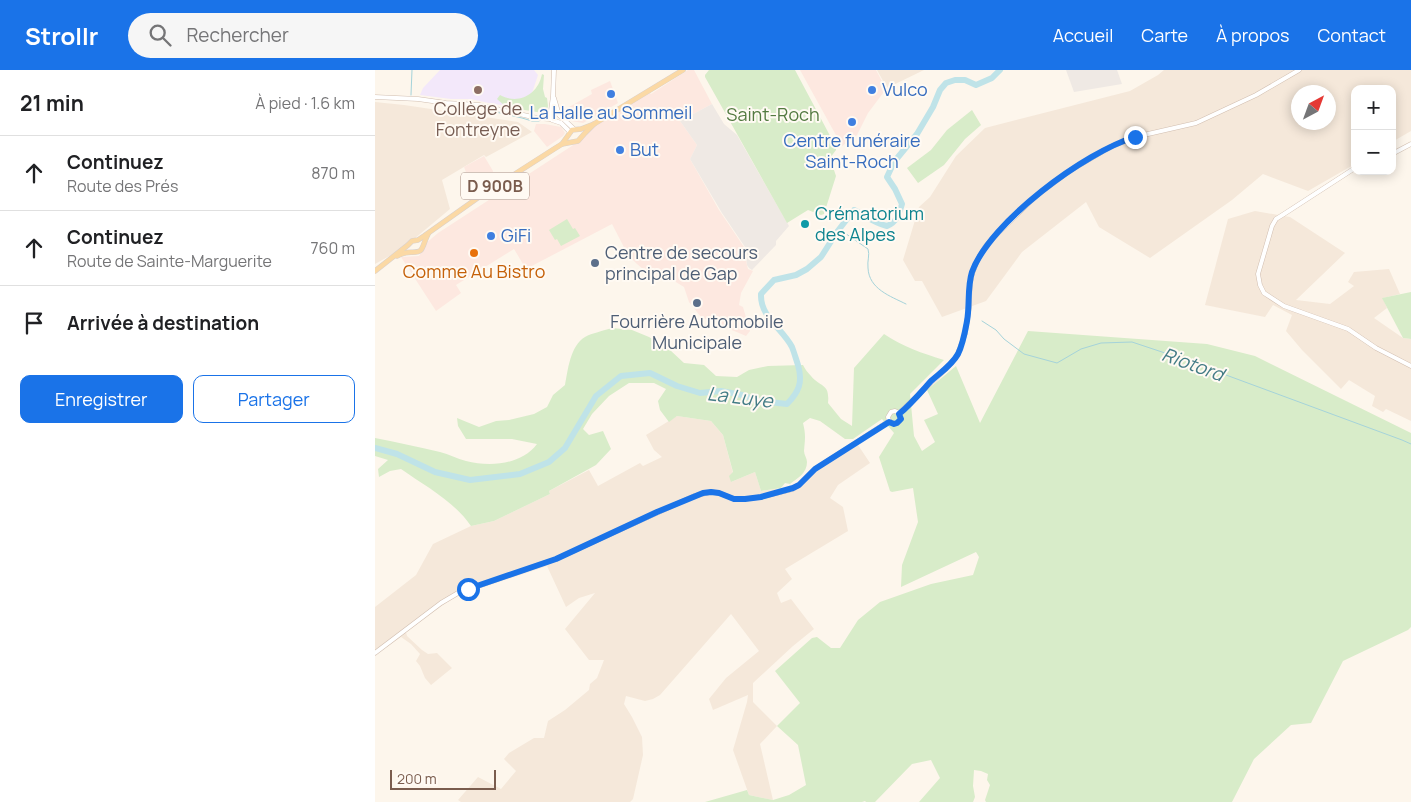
<!DOCTYPE html>
<html lang="fr">
<head>
<meta charset="utf-8">
<style>
	:root { --surface:#fff; --page:#f6f6f6; --text:#202124; --muted:#757577; --line:#e0e0e0; --accent:#1a73e8 }
	body { margin:0; font-family:Manrope,sans-serif; background:var(--page); color:var(--text) }
	.controls { position:absolute; right:15px; top:15px; display:grid; overflow:hidden; border-radius:10px; box-shadow:0 2px 12px #0003 }
	.controls button { width:45px; height:45px; display:grid; place-items:center; padding:0; border:0; border-bottom:1px solid var(--line); background:var(--surface); color:var(--text); font:25px sans-serif }
	.compass { position:absolute; left:916px; top:15px; width:45px; height:45px; border-radius:50%; background:var(--surface); box-shadow:0 2px 12px #0003; rotate:41deg }
	.scale { position:absolute; left:15px; bottom:12px; width:106px; box-sizing:border-box; padding-left:5px; border:2px solid #7a5c4d; border-top:0; font-size:14px; line-height:18px; white-space:nowrap; color:#7a5c4d; -webkit-text-stroke:4px #fffaf3; paint-order:stroke }
	.stop { position:absolute; width:15px; height:15px; margin:-11px; border:4px solid #1a73e8; border-radius:50%; background:#fff }
	.stop.end { background:#1a73e8; border-color:#fff; box-shadow:0 1px 5px #0008 }
	.list { margin:0; padding:0; list-style:none }
	h2 { display:flex; justify-content:space-between; align-items:center; height:65px; margin:0; padding:0 20px; font-size:21px }
	h2 small { font-size:16px; font-weight:400; color:var(--muted) }
	.list li { display:grid; grid-template-columns:32px 1fr auto; gap:15px; align-items:center; box-sizing:border-box; height:75px; padding:0 20px; border-top:1px solid var(--line) }
	.list b { display:block; font-size:19px; white-space:nowrap }
	.list p { margin:0; font-size:16px; white-space:nowrap; color:var(--muted) }
	.list em { font-size:16px; font-style:normal; color:var(--muted) }
	.actions { display:flex; gap:10px; padding:15px 20px }
	.actions a { flex:1; padding:11px 0; border:1px solid var(--accent); border-radius:10px; text-align:center; font-size:18px; color:var(--accent) }
	.actions .main { background:var(--accent); color:#fff }
	.icon { flex:none; width:28px; height:28px; fill:none; stroke:currentColor; stroke-width:2; stroke-linecap:round; stroke-linejoin:round }
	.map { position:relative; flex:none; width:1036px; height:732px; overflow:hidden }
	header { display:flex; align-items:center; gap:30px; box-sizing:border-box; height:70px; padding:0 25px; background:var(--accent); color:#fff }
	header strong { font-size:24px }
	nav { display:flex; gap:28px; margin-inline-start:auto; font-size:18px }
	.search { width:350px; height:45px; background:var(--page); display:flex; align-items:center; gap:12px; box-sizing:border-box; padding:0 18px; border-radius:28px; color:var(--muted); font-size:19px }
	main { display:flex }
	aside { flex:1; background:var(--surface) }
	.map>svg:first-child { display:block }
</style>
</head>
<body>
<header>
<strong>Strollr</strong>
<div class="search"><svg class="icon" aria-label="search" viewBox="0 0 24 24"><circle cx="10" cy="10" r="6"/><path d="M15 15l6 6"/></svg>Rechercher</div>
<nav><a>Accueil</a><a>Carte</a><a>À propos</a><a>Contact</a></nav>
</header>
<main>
<aside>
<h2>21 min<small>À pied · 1.6 km</small></h2>
<ul class="list">
<li><svg class="icon" aria-label="ahead" viewBox="0 0 24 24"><path d="M12 20V5M6 11l6-6 6 6"/></svg><div><b>Continuez</b><p>Route des Prés</p></div><em>870 m</em></li>
<li><svg class="icon" aria-label="ahead" viewBox="0 0 24 24"><path d="M12 20V5M6 11l6-6 6 6"/></svg><div><b>Continuez</b><p>Route de Sainte-Marguerite</p></div><em>760 m</em></li>
<li><svg class="icon" aria-label="arrive" viewBox="0 0 24 24"><path d="M6 21V4h12l-3 4 3 4H6"/></svg><div><b>Arrivée à destination</b></div></li>
</ul>
<div class="actions"><a class="main">Enregistrer</a><a>Partager</a></div>
</aside>
<div class="map">
<svg width="1036" height="732" viewBox="0 0 1036 732">
	<rect width="100%" height="100%" fill="#fdf6ec"/>
	<g fill="#f5e8da" fill-rule="evenodd">
		<polygon points="502,0 549,0 512,18"/>
		<path d="M789 0H1036V61L1017 72V19H980V94L933 121 888 104 857 130 775 188 724 157 711 132 647 182 611 231 567 247 547 211H540L528 190 544 137 555 127 581 86 610 58 755 21 783 5ZM924 22H954V52H924Z"/>
		<polygon points="0,32 29,35 143,52 157,62 111,87 109,85 67,110 75,139 27,179 0,194"/>
		<polygon points="880,141 915,147 970,183 921,230 955,234 979,216 973,212 979,202 1014,199 1025,224 1008,228 1012,238 999,248 1028,268 1036,269 1036,351 1011,339 1008,342 997,336 1000,326 974,310 966,319 927,280 911,261 917,245 898,235 890,247 830,235 853,149"/>
		<polygon points="302,346 336,351 348,365 358,403 356,412 380,402 386,421 428,415 439,402 483,375 495,393 463,415 455,428 468,437 473,461 410,499 417,509 402,523 406,533 416,529 439,559 418,576 378,613 378,632 402,656 385,674 398,730 374,725 358,680 372,632 373,625 338,640 334,629 351,608 384,581 356,544 285,625 278,629 270,631 251,626 249,634 257,647 267,667 268,685 258,729 255,732 86,732 83,730 103,707 126,719 141,701 129,689 134,683 159,668 169,668 173,651 190,640 214,620 215,614 222,608 229,590 214,590 190,559 220,523 204,528 191,537 172,496 79,527 31,562 32,566 47,580 53,584 62,583 77,598 56,615 50,608 45,596 41,591 45,584 36,574 26,567 0,585 0,537 41,505 58,474 96,456 119,451 175,424 174,421 214,400 223,416 265,393 268,396 287,387 279,380 271,365"/>
	</g>
	<g fill="#fde8e0">
		<polygon points="313,0 319,0 337,34 305,51 322,75 315,89 344,140 369,177 372,195 373,199 378,201 366,223 364,235 368,237 375,261 371,266 326,247 314,232 309,217 291,206 269,200 262,194 253,185 237,154 151,199 139,179 81,215 86,223 61,241 26,187 44,186 50,174 63,163 209,68 209,66 223,53 274,22 276,24"/>
		<polygon points="425,0 501,0 511,19 493,43 482,65 467,76"/>
		<polygon points="235,11 243,33 226,43 208,53 196,51 187,41 217,24 216,20"/>
		<polygon points="161,54 170,54 186,57 190,63 188,66 172,77 159,61"/>
		<polygon points="109,86 118,101 117,107 121,114 102,126 96,115 89,97"/>
	</g>
	<g fill="#efe9e4">
		<polygon points="691,0 742,0 747,14 699,22"/>
		<polygon points="337,34 349,54 362,65 414,156 401,171 401,175 377,200 374,198 372,195 370,177 347,143 315,89 322,75 305,51"/>
	</g>
	<polygon fill="#f3e8fa" points="65,0 159,0 163,5 152,38 118,34 96,29 76,29 45,25 48,18"/>
	<g fill="#d8ecc9">
		<polygon points="334,0 420,0 461,77 461,80 455,88 461,106 449,144 446,145 433,140 412,153 330,7 330,5"/>
		<path d="M167 4 169 5 168 19 170 27 172 28 173 36 172 40 168 43 131 37 122 29 125 25C143 35 163 25 167 4Z"/>
		<polygon points="597,40 606,55 590,69 569,95 543,113 532,98 556,80 572,60"/>
		<polygon points="192,149 198,159 200,158 205,166 186,176 182,169 180,170 174,160"/>
		<polygon points="1036,222 1036,269 1028,268 1007,228"/>
		<path d="M237 258 257 260 274 267 295 280 309 293 329 295 341 306 362 307 374 300 393 296 428 295C430 299 433 303 436 306 446 318 455 313 453 333L466 349 477 356 479 298 509 264C528 277 547 283 569 290L535 324 539 366 547 381 560 372 549 350 563 344 552 320 581 296 605 353 653 261 832 274 880 286 1036 363V557L1033 560 968 591 936 653 916 655 879 689 857 732H611L610 730 615 715 612 710 613 704 606 701 599 700 598 716 600 727 598 732H544L565 708 556 690 537 694 500 732H491L490 731 487 732H330L372 720 374 725 398 730 414 725 431 715 423 675 402 656 425 633 400 601 437 568 442 567 456 578H465L483 550 505 532 556 514 598 505 604 487 601 482 526 517 527 495 543 452 538 418 517 422 515 421 504 387 519 363 507 349 478 369H470L445 351 435 348 428 353C431 365 430 369 429 381 429 385 432 388 432 392 432 403 423 408 415 414L410 413 406 418 386 421 380 402 356 412 354 406 358 402 348 365 336 351 302 346 294 352 285 340 283 331 291 319 279 313H254L234 326 217 344 208 359 214 365 228 361 236 379 221 395 174 421 175 424 119 451 96 456C79 431 50 416 26 399L15 401 4 407 3 399 13 390 0 386V368C22 372 43 377 65 382 74 384 82 389 91 391 115 397 146 395 162 374L137 369H91L83 356 82 348 104 357 121 351 134 350 159 344 172 337 178 325 190 315C193 300 195 276 210 267 217 263 228 261 237 258Z"/>
	</g>
	<g fill="none" stroke-linecap="round" stroke-linejoin="round">
		<g stroke="#a5d3da" stroke-width="1">
			<polyline points="36,25 37,0"/>
			<polyline points="121,42 147,48 157,51 164,51"/>
			<path d="M464 159 493 179C495 185 492 191 493 198 494 219 515 226 531 234"/>
			<polyline points="607,251 621,260 629,269 649,284 682,293 706,279 726,273 757,272 805,288 1027,370 1036,374"/>
		</g>
		<path stroke="#bfe3e8" stroke-width="6" d="M0 378 22 384 60 402 95 410 145 404 174 392 190 378 221 326 246 306 275 303 302 316 325 323 346 321 367 325 384 331 412 334C424 322 428 312 423 295 421 289 419 282 417 277 407 258 385 247 386 224L399 210 421 205 432 199 446 187 462 162 479 140C490 146 500 153 512 156 522 152 524 144 527 134L520 119 512 107 519 92 542 64 558 37 565 20 571 13 580 10H590L601 15 617 8 625 0"/>
		<g stroke="#d1beb0" stroke-width="5">
			<g id="minor">
				<polyline points="179,0 178,26 175,48 177,50 186,53 195,62"/>
				<polyline points="0,27 43,29 71,33 104,35 162,48 176,49"/>
				<polyline points="179,28 184,45 199,59"/>
				<polyline points="1017,84 1036,74"/>
				<polyline points="980,98 909,144 901,149 897,156 883,204 885,215 889,223 909,236 973,259 1001,278 1036,296"/>
				<polyline points="524,343 573,297 582,286 590,264 594,238 595,214 597,204 602,191 610,177 618,168 661,126 696,100 735,77 760,67 821,53 881,25 924,0"/>
				<polyline points="514,351 513,347 516,342 520,341 524,343"/>
				<polyline points="514,351 519,354 524,352 525,349 524,343"/>
				<polyline points="0,583 66,533 83,523 181,489 319,426 336,422 344,423 359,429 370,429 386,427 418,419 424,415 440,399 514,351"/>
			</g>
		</g>
		<g stroke="#dad1cd" stroke-width="5.5">
			<g id="major">
				<polyline points="187,74 197,60 206,59 219,54 308,0"/>
				<path d="M22 186C24 185 28 183 30 183 35 181 42 184 46 180 49 176 50 169 53 164"/>
				<polyline points="0,201 33,175 37,171 43,170 49,166 104,127 179,79 187,74 203,71 210,63 219,54"/>
			</g>
		</g>
		<use href="#minor" stroke="#fff" stroke-width="4"/>
		<use href="#major" stroke="#fbd9a5" stroke-width="4.5"/>
	</g>
	<g fill="none" stroke-linecap="round" stroke-linejoin="round">
		<path stroke="#1a73e8" stroke-width="6" d="M93 519 181 489 282 442 328 423 336 422 344 423 359 429H370L386 427 418 418 424 415 440 399 514 352 519 354 522 353 526 349 524 344C536 334 546 322 556 311 565 303 577 295 583 284 588 274 590 262 592 251 595 235 592 218 597 202 615 152 710 82 760 67"/>
	</g>
	<circle fill="#8d6e63" stroke="#fffaf3" stroke-width="2" cx="103" cy="20" r="5"/>
	<g fill="#3f7fe0" stroke="#fffaf3" stroke-width="2">
		<circle cx="497" cy="20" r="5"/>
		<circle cx="236" cy="24" r="5"/>
		<circle cx="477" cy="52" r="5"/>
		<circle cx="245" cy="80" r="5"/>
		<circle cx="116" cy="166" r="5"/>
	</g>
	<circle fill="#0f9aa8" stroke="#fffaf3" stroke-width="2" cx="430" cy="154" r="5"/>
	<circle fill="#e8710a" stroke="#fffaf3" stroke-width="2" cx="99" cy="183" r="5"/>
	<g fill="#5c6f8a" stroke="#fffaf3" stroke-width="2">
		<circle cx="220" cy="193" r="5"/>
		<circle cx="322" cy="233" r="5"/>
	</g>
	<g text-anchor="middle" stroke-width="4" stroke-linejoin="round" paint-order="stroke">
		<rect fill="#fffaf3" stroke="#a28b7f" stroke-width="1" x="86" y="102.5" width="68" height="27" rx="4"/>
		<g font-size="16" font-weight="bold" fill="#7a5c4d">
			<text x="120" y="122">D 900B</text>
		</g>
		<g font-size="18" fill="#366cbe" stroke="#fffaf3" text-anchor="start">
			<text x="507" y="26">Vulco</text>
			<text x="236" y="49" text-anchor="middle">La Halle au Sommeil</text>
			<text x="477" y="77" text-anchor="middle">Centre funéraire<tspan x="477" dy="21">Saint-Roch</tspan></text>
			<text x="255" y="86">But</text>
			<text x="126" y="172">GiFi</text>
		</g>
		<g font-size="18" fill="#785e54" stroke="#fffaf3">
			<text x="103" y="45">Collège de<tspan x="103" dy="21">Fontreyne</tspan></text>
		</g>
		<g font-size="18" fill="#537a41" stroke="#fffaf3">
			<text x="398" y="51">Saint-Roch</text>
		</g>
		<g font-size="18" fill="#0d838f" stroke="#fffaf3" text-anchor="start">
			<text x="440" y="150">Crématorium<tspan x="440" dy="21">des Alpes</tspan></text>
		</g>
		<g font-size="18" fill="#4e5e75" stroke="#fffaf3" text-anchor="start">
			<text x="230" y="189">Centre de secours<tspan x="230" dy="21">principal de Gap</tspan></text>
			<text x="322" y="258" text-anchor="middle">Fourrière Automobile<tspan x="322" dy="21">Municipale</tspan></text>
		</g>
		<g font-size="18" fill="#c56008" stroke="#fffaf3">
			<text x="99" y="208">Comme Au Bistro</text>
		</g>
		<g font-size="19" font-style="italic" fill="#437c86" stroke="#fffaf3">
			<text transform="translate(818 294) rotate(20)" y="7">Riotord</text>
			<text transform="translate(365 327) rotate(7)" y="7">La Luye</text>
		</g>
	</g>
</svg>
<div class="controls">
<button>+</button>
<button>−</button>
</div>
<svg class="compass" viewBox="-18 -18 36 36"><path d="M0-13l5 13h-10z" fill="#e53935"/><path d="M0 13l5-13h-10z" fill="#757577"/></svg>
<div class="scale">200 m</div>
<div class="stop" style="left:93px;top:519px"></div>
<div class="stop end" style="left:760px;top:67px"></div>
</div>
</main>
</body>
</html>
